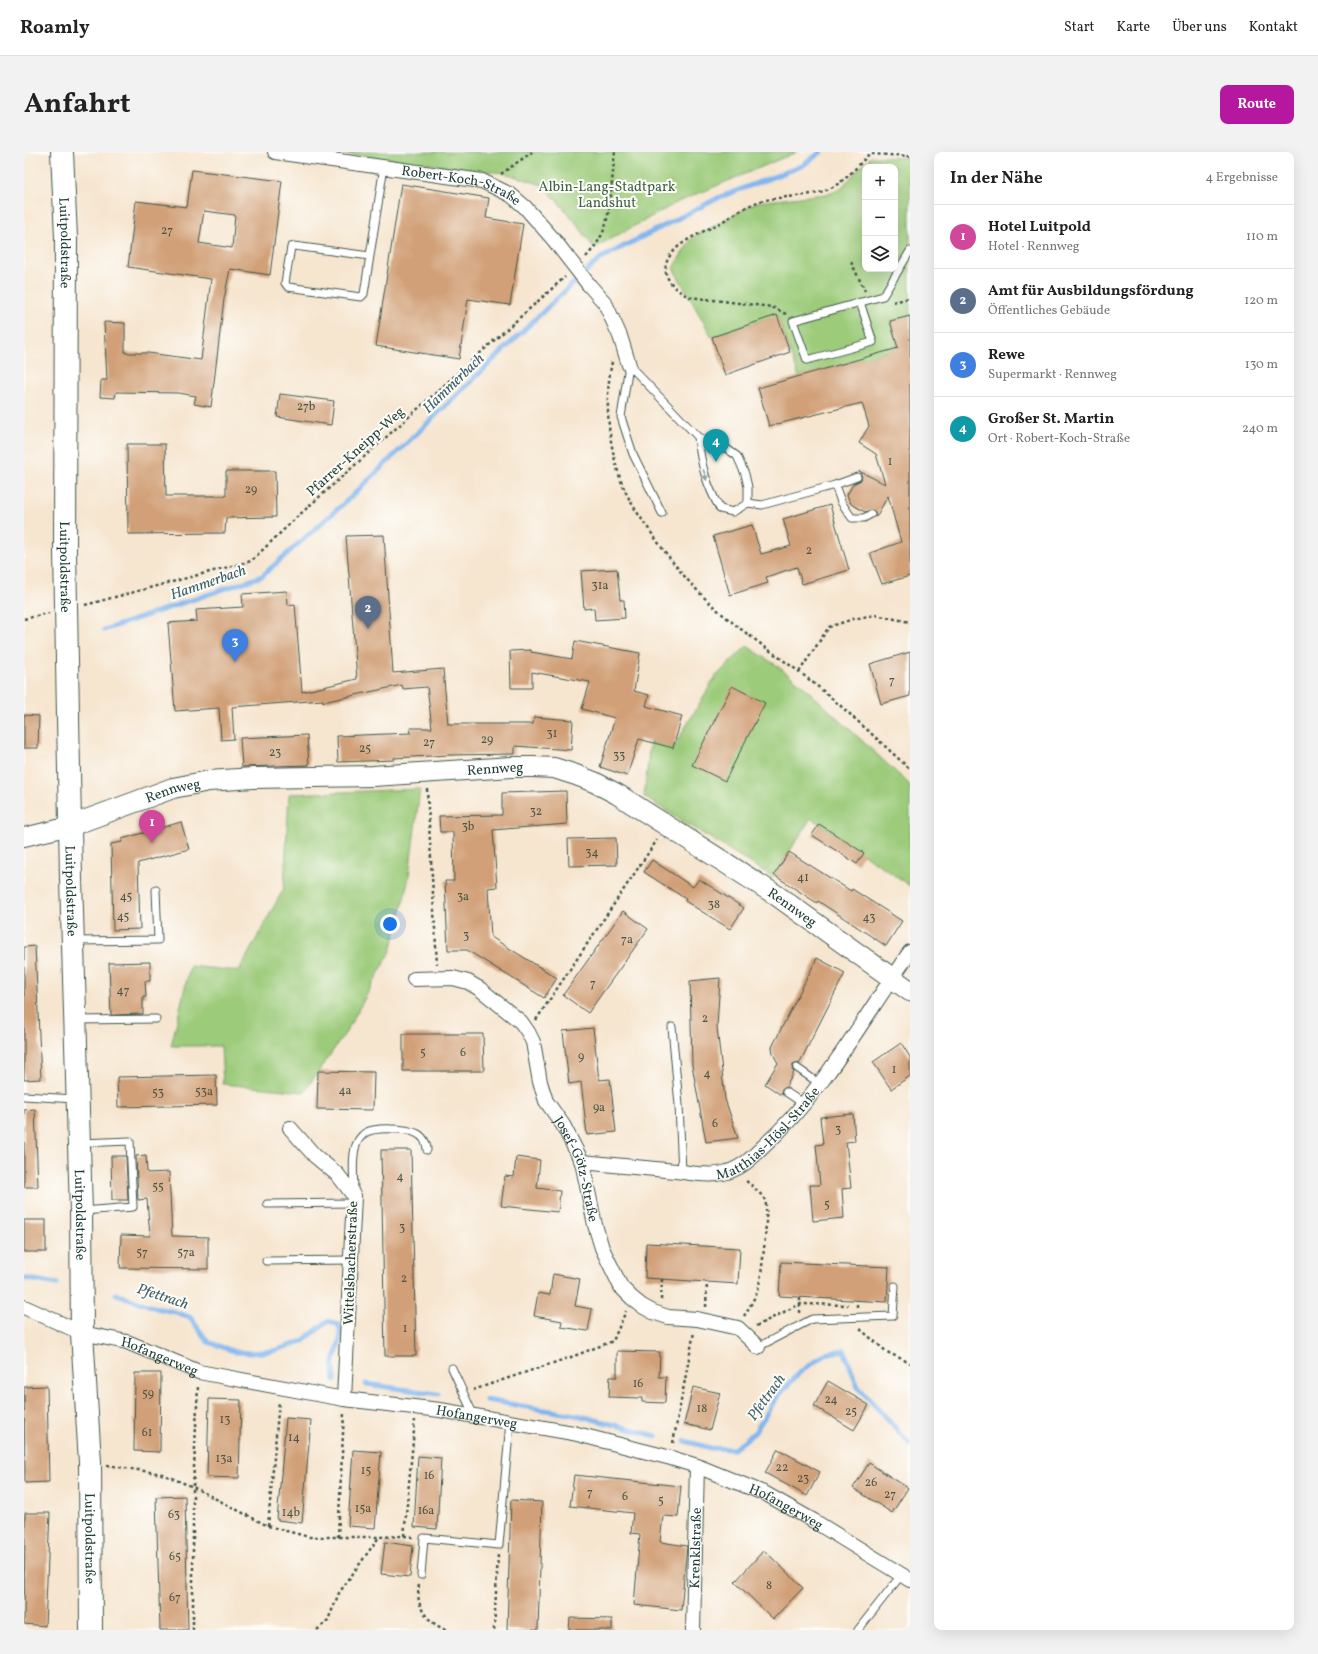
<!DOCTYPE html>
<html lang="de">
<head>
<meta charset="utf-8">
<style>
	:root { --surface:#fff; --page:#f2f2f2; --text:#222; --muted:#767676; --line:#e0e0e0; --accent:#b5179e }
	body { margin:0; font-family:Vollkorn,serif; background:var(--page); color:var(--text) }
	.controls { position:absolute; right:12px; top:12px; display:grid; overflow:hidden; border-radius:8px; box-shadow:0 4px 16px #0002 }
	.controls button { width:36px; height:36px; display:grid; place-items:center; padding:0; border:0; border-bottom:1px solid var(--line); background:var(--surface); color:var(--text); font:20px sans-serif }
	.you { position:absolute; left:366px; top:772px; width:14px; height:14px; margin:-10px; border:3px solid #fff; border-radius:50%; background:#1a73e8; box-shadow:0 0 0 6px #1a73e833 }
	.badge { display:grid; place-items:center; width:26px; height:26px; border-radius:50%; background:var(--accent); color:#fff; font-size:13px; font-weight:700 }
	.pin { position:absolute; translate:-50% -33px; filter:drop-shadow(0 1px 2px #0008) }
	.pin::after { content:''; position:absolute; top:21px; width:14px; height:12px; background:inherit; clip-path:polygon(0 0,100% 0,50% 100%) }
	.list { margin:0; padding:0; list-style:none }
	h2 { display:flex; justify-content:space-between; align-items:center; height:52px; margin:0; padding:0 16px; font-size:17px }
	h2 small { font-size:13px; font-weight:400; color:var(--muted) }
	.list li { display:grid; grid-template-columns:26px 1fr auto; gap:12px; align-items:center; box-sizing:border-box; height:64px; padding:0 16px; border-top:1px solid var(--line) }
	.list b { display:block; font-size:15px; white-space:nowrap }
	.list p { margin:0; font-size:13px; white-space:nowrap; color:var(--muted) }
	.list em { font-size:13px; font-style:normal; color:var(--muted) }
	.icon { flex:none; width:22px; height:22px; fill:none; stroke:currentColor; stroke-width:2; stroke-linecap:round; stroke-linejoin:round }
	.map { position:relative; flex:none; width:886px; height:1478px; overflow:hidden; border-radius:8px }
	header { display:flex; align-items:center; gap:24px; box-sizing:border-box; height:56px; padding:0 20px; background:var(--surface); border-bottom:1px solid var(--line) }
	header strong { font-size:19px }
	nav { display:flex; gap:22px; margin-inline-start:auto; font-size:14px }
	.intro { display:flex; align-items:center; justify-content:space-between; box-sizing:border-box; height:96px; padding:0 24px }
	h1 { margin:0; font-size:28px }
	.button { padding:10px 18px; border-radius:8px; background:var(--accent); color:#fff; font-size:14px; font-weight:700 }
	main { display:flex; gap:24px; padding:0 24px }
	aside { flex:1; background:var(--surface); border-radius:8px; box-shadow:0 4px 16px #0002 }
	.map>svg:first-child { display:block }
</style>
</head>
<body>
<header>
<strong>Roamly</strong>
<nav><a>Start</a><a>Karte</a><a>Über uns</a><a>Kontakt</a></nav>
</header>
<div class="intro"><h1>Anfahrt</h1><a class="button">Route</a></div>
<main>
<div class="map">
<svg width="886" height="1478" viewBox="0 0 886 1478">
	<rect width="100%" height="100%" fill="#fdfcf7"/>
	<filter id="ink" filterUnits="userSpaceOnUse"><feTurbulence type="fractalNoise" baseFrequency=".025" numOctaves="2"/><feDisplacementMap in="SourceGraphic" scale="8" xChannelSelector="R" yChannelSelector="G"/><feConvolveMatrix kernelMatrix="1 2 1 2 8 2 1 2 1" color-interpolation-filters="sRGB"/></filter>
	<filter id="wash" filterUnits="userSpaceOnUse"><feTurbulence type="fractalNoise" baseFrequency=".012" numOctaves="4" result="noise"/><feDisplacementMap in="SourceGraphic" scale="16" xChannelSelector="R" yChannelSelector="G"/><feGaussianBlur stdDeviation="0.9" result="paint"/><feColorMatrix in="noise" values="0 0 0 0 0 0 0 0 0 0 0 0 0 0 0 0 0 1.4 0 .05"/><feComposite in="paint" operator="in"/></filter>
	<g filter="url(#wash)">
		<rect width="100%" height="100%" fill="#f6e5cf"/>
		<g fill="#9ccb7a" stroke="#5e8457" fill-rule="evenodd">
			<polygon points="303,0 773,0 654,50 570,96 550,68 519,33 480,21"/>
			<path d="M848 5 886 6V164L866 169 874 196 775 225 753 163 688 185 649 116 668 86 734 50 802 42 817 36 843 8ZM841 15H871V117H841Z"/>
			<polygon points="723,494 752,513 779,534 886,633 886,734 787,666 749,725 620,645 626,590 649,596 692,524"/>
			<polygon points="396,637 384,730 367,799 322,880 280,940 199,932 197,894 147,894 166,814 215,819 260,736 265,642"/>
		</g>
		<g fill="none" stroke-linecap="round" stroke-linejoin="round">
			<g stroke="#80b6ef" stroke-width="5">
				<polyline points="80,478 238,424 327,345 527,152 577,106 696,45 778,14 797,0"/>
				<polyline points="0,1126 33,1132"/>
				<path d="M92 1142 132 1156 151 1160 166 1165 184 1190 212 1200 227 1201 249 1199 279 1189 304 1169 314 1172C320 1185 313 1196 310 1209 309 1215 310 1222 311 1228"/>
				<polyline points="342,1232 414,1242"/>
				<polyline points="462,1248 557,1264 632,1284"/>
				<polyline points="661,1289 687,1296 710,1297 731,1280 753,1245 775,1221 801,1202 820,1198 834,1235 886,1292"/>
			</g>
		</g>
		<g id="blocks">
			<g fill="#d1a078" fill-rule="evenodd">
				<path d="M168 18 258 29 246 123 206 117 200 147 187 255 170 252 172 244 155 241 92 240 91 246 76 245 77 228H83L80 170 101 171V201H124L177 208 187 127 104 115 112 49 163 55ZM180 59 211 63 208 96 175 91Z"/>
				<polygon points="377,32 465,46 462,66 499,72 486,153 444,147 435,207 352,194"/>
				<polygon points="753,163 766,200 701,223 688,185"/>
				<polygon points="886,164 886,424 858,432 846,401 877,390 864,344 852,365 851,360 849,358 841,360 827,352 823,343 829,332 837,328 838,324 835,319 861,332 852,302 835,291 845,274 838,251 745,274 734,236 874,196 866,169"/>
				<polygon points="256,242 310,249 307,273 253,265"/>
				<polygon points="103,292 141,292 142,344 202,344 202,319 251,319 252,365 202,366 201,381 104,382"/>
				<polygon points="806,353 825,418 778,432 773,415 742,425 744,431 706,443 689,384 728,373 737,402 767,394 759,367"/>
				<polygon points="360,383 369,521 419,517 424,572 509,572 510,565 549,568 547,598 491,594 491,602 425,603 370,606 370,608 314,610 313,584 387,581 386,576 408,576 403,535 379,537 378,533 299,550 299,548 208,555 210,587 197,588 195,556 151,559 144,471 173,469 172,458 219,455 218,442 263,439 264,453 271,452 278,540 333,527 322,384"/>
				<polygon points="593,417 596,448 600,448 601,466 571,468 570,456 560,457 557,419"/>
				<polygon points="551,489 616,501 610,539 625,543 622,554 658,564 649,596 615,587 603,624 576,615 591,566 558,557 566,530 508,520 508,536 487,536 486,499 507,498 507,500 548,507"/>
				<polygon points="886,500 886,544 857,552 846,512"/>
				<polygon points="708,534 741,551 701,629 668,613"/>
				<polygon points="0,563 15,564 14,596 0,596"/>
				<polygon points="283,583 285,613 218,615 216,586"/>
				<polygon points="542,639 543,672 469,678 473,735 464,736 467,785 533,826 520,846 443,798 424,798 421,729 430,729 429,680 416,680 415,664 478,663 478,641"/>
				<polygon points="157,670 165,697 114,711 116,777 89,778 87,692 98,690 98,687"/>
				<polygon points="795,672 840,701 833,712 788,683"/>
				<polygon points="592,686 593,713 545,714 544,687"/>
				<polygon points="765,700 827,739 828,737 878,769 862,794 794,749 793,751 750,723"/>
				<polygon points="628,708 669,735 675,727 720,756 706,777 661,749 662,747 620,720"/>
				<polygon points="599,759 624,777 564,861 539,843"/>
				<polygon points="11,794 17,927 0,928 0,795"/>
				<polygon points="793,806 821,821 775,912 771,911 769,913 768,918 770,920 762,935 758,938 757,943 741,932 754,911 749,902 748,895"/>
				<polygon points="126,810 126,829 121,829 122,845 119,845 119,862 87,863 85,811"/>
				<polygon points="696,826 693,875 701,947 714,986 682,990 668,913 666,829"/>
				<polygon points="569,876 575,928 586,927 592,980 563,983 557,930 545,932 539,879"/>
				<polygon points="379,882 459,882 460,919 379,919"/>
				<polygon points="877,891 886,905 886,924 867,937 849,910"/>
				<polygon points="294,919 350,920 349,958 293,957"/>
				<polygon points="192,923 193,953 94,955 93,925"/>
				<polygon points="11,957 14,1035 0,1035 0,958"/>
				<polygon points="829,962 831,989 822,990 827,1036 818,1037 820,1066 789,1069 786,1033 796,1033 792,993 799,992 796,965"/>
				<polygon points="357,998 387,998 392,1204 361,1204"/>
				<polygon points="122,1003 123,1021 145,1020 148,1084 184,1085 184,1117 96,1116 97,1083 126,1084 123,1047 114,1048 112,1004"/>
				<polygon points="87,1004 102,1004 104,1048 88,1048"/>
				<polygon points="492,1005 516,1008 513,1036 536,1039 534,1060 477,1054 481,1024 490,1025"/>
				<rect x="0" y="1068" width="22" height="32"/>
				<polygon points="622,1091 716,1096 714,1132 621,1126"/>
				<polygon points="757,1110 865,1115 863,1150 755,1144"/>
				<polygon points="529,1122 556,1127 551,1154 568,1157 564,1179 537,1175 538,1169 510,1164 514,1141 526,1143"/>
				<polygon points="593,1199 636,1200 635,1225 642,1225 641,1251 618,1250 618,1246 585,1245 586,1225 593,1225"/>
				<polygon points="111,1221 137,1221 136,1300 110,1299"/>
				<polygon points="804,1229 845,1253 830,1278 790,1254"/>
				<polygon points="23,1234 25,1330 1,1331 0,1235"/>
				<polygon points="669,1235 696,1241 686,1278 660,1272"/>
				<polygon points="185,1247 217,1248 215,1326 183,1325"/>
				<polygon points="262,1266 287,1268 278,1371 253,1368"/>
				<polygon points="754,1297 796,1320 783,1344 741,1321"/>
				<polygon points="329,1298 357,1300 351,1376 324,1374"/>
				<polygon points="394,1304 417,1306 413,1377 390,1375"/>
				<polygon points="845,1311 884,1336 868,1361 829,1336"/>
				<polygon points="550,1323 657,1334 654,1365 639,1364 636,1390 663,1394 657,1458 610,1453 616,1382 607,1381 609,1361 546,1354"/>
				<polygon points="161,1344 164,1478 136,1478 132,1345"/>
				<polygon points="487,1348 518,1350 514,1478 483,1478"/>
				<polygon points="1,1361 26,1361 21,1474 0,1472"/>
				<polygon points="361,1390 389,1394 386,1425 357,1422"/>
				<polygon points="740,1398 779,1436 749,1467 711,1430"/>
				<polygon points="546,1466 588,1467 588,1478 545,1478"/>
			</g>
		</g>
	</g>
	<g filter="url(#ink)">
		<use href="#blocks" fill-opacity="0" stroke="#3f564b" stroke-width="1"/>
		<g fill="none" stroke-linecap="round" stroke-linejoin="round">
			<g stroke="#3f564b" stroke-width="9">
				<g id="service">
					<path d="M346 104 270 94 267 95 261 131 264 135 337 145 340 142C347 99 353 57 360 15"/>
					<polyline points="836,150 849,190 783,208 769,169 859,144 886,99"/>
					<path d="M605 213 674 285 696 292 713 304 721 322 724 335V351L709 360 696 357C682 332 677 313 674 285"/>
					<polyline points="605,213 597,265 609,302 638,361"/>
					<polyline points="811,333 817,350 828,366 840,366 847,362"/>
					<polyline points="724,351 738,353 811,333 833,325"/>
					<polyline points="51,789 134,788 132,738"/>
					<polyline points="54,868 132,867"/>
					<polyline points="648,875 655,953 658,1020"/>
					<polyline points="773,916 796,932"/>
					<polyline points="762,940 780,952"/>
					<polyline points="0,944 51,947"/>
					<polyline points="57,991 106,989 109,1055 59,1059"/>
					<path d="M330 1040C330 1027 327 1002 333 991 334 988 338 983 341 981 350 975 382 976 392 981 399 984 403 991 403 998"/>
					<polyline points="243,1052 329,1051"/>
					<polyline points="242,1109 327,1108"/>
					<polyline points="734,1195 788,1167 869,1164 871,1134"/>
					<polyline points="428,1216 450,1264"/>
					<polyline points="397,1423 400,1386 475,1393 486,1270"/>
					<polyline points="834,1478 878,1422"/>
				</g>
			</g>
			<g stroke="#3f564b" stroke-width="16">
				<g id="minor">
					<path id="s1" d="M251 0 458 29 487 43 501 55 530 88"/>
					<polyline points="565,133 581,151 596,184 605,213"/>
					<path id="s2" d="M390 827 429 826 444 830 456 837 497 870 504 880 509 890 516 930 522 949 539 973 558 1010 571 1073 578 1096 597 1135 608 1146 618 1154 629 1160 644 1165 673 1167 714 1176 734 1195"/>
					<polyline points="266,976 291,1004 314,1023 330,1044 320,1247"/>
					<path id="s3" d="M558 1010C589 1013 621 1016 652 1019 667 1021 688 1025 703 1020 718 1016 730 1004 740 994 800 939 839 866 886 800"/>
					<path id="s4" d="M0 1155 58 1181 103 1190 175 1220 320 1247 416 1258 549 1281 647 1306 673 1314 742 1342 790 1369 886 1428"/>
					<path id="s5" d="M669 1478 673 1314"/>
				</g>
			</g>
			<g stroke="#3f564b" stroke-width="20">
				<polyline id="tertiary" points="0,685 46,674"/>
			</g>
			<g stroke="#3f564b" stroke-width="22">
				<g id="secondary">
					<path id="s6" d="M46 674 149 636 185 629 229 626 349 624 488 615H509L530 616 552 623 570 630 593 642 752 743 886 839"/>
				</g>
			</g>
			<g stroke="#3f564b" stroke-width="24">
				<g id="primary">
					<path id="s7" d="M38 0 42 85 41 399 47 727 57 1059 58 1181 66 1310 67 1478"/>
				</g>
			</g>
			<g stroke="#3f564b" stroke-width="2.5" stroke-dasharray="3 3" stroke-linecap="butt">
				<polyline points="477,22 508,0"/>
				<path d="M562 105C571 95 579 84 582 71 588 49 588 22 591 0"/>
				<polyline points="827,110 841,139"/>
				<polyline points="869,150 886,146"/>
				<path d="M762 162 748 155 665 145C642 133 631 114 655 94 666 85 681 79 694 72 707 65 721 54 734 50 756 43 790 46 809 35 823 27 834 14 845 2L886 4"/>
				<path d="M588 210C580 248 584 289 596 326 602 344 613 361 624 376 645 407 668 436 697 461 722 482 748 500 774 519 814 549 849 584 886 617"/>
				<polyline points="61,453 227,409 273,365 541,125"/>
				<polyline points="0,467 25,461"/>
				<polyline points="775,520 805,475 829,467 851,463 886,470"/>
				<polyline points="403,637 413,812"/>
				<polyline points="512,868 633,688"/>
				<polyline points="637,1148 638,1127"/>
				<polyline points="682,1155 683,1130"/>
				<polyline points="833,1155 833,1148"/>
				<polyline points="776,1161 776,1145"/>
				<path d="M720 1164C725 1156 731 1146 734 1137 738 1125 745 1057 741 1048 736 1040 728 1034 721 1028"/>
				<polyline points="732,1174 776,1152 824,1153"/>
				<polyline points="836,1177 863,1200 886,1211"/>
				<polyline points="449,1238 550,1204 589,1189 602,1159"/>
				<polyline points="649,1291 670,1180"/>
				<polyline points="83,1313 138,1322 169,1335 244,1374 285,1385 355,1385"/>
				<polyline points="244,1374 255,1249"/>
				<polyline points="380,1384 389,1385"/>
				<polyline points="314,1385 320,1261"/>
				<path d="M395 1433C391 1455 403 1470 422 1478"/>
				<polyline points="169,1478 169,1335 174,1234"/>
				<polyline points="293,1478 304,1468 315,1441 355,1385 380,1384 391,1268"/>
				<polyline points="470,1478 474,1403"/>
			</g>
			<use href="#service" stroke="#fff" stroke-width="7"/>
			<use href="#minor" stroke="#fff" stroke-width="14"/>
			<use href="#tertiary" stroke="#fff" stroke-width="18"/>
			<use href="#secondary" stroke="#fff" stroke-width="20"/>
			<use href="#primary" stroke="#fff" stroke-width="22"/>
			<g stroke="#3f564b" stroke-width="16" stroke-linecap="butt">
				<polyline id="minor-bridge" points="530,88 565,133"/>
			</g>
			<use href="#minor-bridge" stroke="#fff" stroke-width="14"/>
		</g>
		<defs><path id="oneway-solid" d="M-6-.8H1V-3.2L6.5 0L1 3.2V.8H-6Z"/></defs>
		<use fill="#8f9e9a" href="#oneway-solid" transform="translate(681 323) rotate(73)"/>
	</g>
	<g text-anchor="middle" stroke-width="4" stroke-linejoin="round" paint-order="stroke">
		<g font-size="12" fill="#4c5645">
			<text x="143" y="82">27</text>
			<text x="282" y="258">27b</text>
			<text x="866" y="313">1</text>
			<text x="227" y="341">29</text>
			<text x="785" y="402">2</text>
			<text x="576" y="437">31a</text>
			<text x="868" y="532">7</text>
			<text x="528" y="585">31</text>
			<text x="463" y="591">29</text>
			<text x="405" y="594">27</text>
			<text x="341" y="600">25</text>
			<text x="251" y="604">23</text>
			<text x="595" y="607">33</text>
			<text x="512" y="663">32</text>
			<text x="444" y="678">3b</text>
			<text x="568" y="704">34</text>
			<text x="779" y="729">41</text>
			<text x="102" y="748">45</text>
			<text x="439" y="748">3a</text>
			<text x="690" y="756">38</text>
			<text x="99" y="768">45</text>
			<text x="845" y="769">43</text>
			<text x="442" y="787">3</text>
			<text x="603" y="791">7a</text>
			<text x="569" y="835">7</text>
			<text x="99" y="842">47</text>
			<text x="681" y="870">2</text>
			<text x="399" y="904">5</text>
			<text x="439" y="904">6</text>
			<text x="557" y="908">9</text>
			<text x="870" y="921">1</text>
			<text x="683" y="925">4</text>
			<text x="321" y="942">4a</text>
			<text x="180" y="943">53a</text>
			<text x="134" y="944">53</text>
			<text x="575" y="959">9a</text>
			<text x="691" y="975">6</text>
			<text x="814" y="981">3</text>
			<text x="376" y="1028">4</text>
			<text x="134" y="1038">55</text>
			<text x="803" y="1056">5</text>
			<text x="378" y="1079">3</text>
			<text x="118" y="1104">57</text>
			<text x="162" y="1104">57a</text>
			<text x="380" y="1130">2</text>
			<text x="381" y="1180">1</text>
			<text x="614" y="1235">16</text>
			<text x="124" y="1245">59</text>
			<text x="807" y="1251">24</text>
			<text x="678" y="1260">18</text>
			<text x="827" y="1263">25</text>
			<text x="201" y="1271">13</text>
			<text x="123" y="1284">61</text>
			<text x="270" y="1289">14</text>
			<text x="200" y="1310">13a</text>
			<text x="758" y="1319">22</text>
			<text x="342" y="1322">15</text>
			<text x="405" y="1327">16</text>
			<text x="779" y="1330">23</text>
			<text x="847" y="1334">26</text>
			<text x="566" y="1344">7</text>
			<text x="866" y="1346">27</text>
			<text x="601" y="1348">6</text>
			<text x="637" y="1352">5</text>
			<text x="339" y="1360">15a</text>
			<text x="402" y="1362">16a</text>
			<text x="267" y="1364">14b</text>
			<text x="150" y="1366">63</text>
			<text x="151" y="1408">65</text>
			<text x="745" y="1437">8</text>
			<text x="151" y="1449">67</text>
		</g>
		<g font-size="14" fill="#3e6046" stroke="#fdfcf7">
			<text x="583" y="39">Albin-Lang-Stadtpark<tspan x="583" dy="16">Landshut</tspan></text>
		</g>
		<g font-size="14" fill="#1f3d34" stroke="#fdfcf7">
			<text dy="5" stroke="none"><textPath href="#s1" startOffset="190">Robert-Koch-Straße</textPath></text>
			<text dy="5" stroke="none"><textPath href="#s7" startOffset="91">Luitpoldstraße</textPath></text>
			<text transform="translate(331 299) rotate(-42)" y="5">Pfarrer-Kneipp-Weg</text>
			<text dy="5" stroke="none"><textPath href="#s7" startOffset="415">Luitpoldstraße</textPath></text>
			<text dy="5" stroke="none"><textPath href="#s6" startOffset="433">Rennweg</textPath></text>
			<text dy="5" stroke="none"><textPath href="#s6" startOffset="109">Rennweg</textPath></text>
			<text dy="5" stroke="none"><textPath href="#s7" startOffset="739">Luitpoldstraße</textPath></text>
			<text dy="5" stroke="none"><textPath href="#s6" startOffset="769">Rennweg</textPath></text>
			<text dy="5" stroke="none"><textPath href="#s3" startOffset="202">Matthias-Hösl-Straße</textPath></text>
			<text dy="5" stroke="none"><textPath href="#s2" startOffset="281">Josef-Götz-Straße</textPath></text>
			<text dy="5" stroke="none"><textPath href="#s7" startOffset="1063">Luitpoldstraße</textPath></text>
			<text transform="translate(326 1111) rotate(-88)" y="5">Wittelsbacherstraße</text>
			<text dy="5" stroke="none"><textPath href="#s4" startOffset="145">Hofangerweg</textPath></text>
			<text dy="5" stroke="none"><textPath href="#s4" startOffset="469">Hofangerweg</textPath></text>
			<text dy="5" stroke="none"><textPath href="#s4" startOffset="793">Hofangerweg</textPath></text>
			<text dy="5" stroke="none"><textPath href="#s7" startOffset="1387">Luitpoldstraße</textPath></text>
			<text dy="5" stroke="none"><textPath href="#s5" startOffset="82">Krenklstraße</textPath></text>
		</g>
		<g font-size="15" font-style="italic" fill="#3c616c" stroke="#fdfcf7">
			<text transform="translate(429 231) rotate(-44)" y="5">Hammerbach</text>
			<text transform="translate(184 430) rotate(-19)" y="5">Hammerbach</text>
			<text transform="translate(139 1144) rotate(18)" y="5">Pfettrach</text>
			<text transform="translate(742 1245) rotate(-54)" y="5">Pfettrach</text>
		</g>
	</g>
</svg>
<div class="controls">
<button>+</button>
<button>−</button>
<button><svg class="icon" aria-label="layers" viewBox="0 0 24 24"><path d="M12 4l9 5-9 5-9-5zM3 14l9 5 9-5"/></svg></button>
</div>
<div class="you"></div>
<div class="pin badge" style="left:128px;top:691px;background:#d1479c">1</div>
<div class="pin badge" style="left:344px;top:477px;background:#5c6f8a">2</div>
<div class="pin badge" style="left:211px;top:510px;background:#3f7fe0">3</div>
<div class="pin badge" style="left:692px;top:310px;background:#0f9aa8">4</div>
</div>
<aside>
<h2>In der Nähe<small>4 Ergebnisse</small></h2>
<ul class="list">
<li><span class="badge" style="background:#d1479c">1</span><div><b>Hotel Luitpold</b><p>Hotel · Rennweg</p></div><em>110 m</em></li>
<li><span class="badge" style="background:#5c6f8a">2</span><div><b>Amt für Ausbildungsfördung</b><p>Öffentliches Gebäude</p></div><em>120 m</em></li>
<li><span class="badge" style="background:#3f7fe0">3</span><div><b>Rewe</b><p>Supermarkt · Rennweg</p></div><em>130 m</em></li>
<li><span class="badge" style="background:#0f9aa8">4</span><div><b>Großer St. Martin</b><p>Ort · Robert-Koch-Straße</p></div><em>240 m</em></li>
</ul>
</aside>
</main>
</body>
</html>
